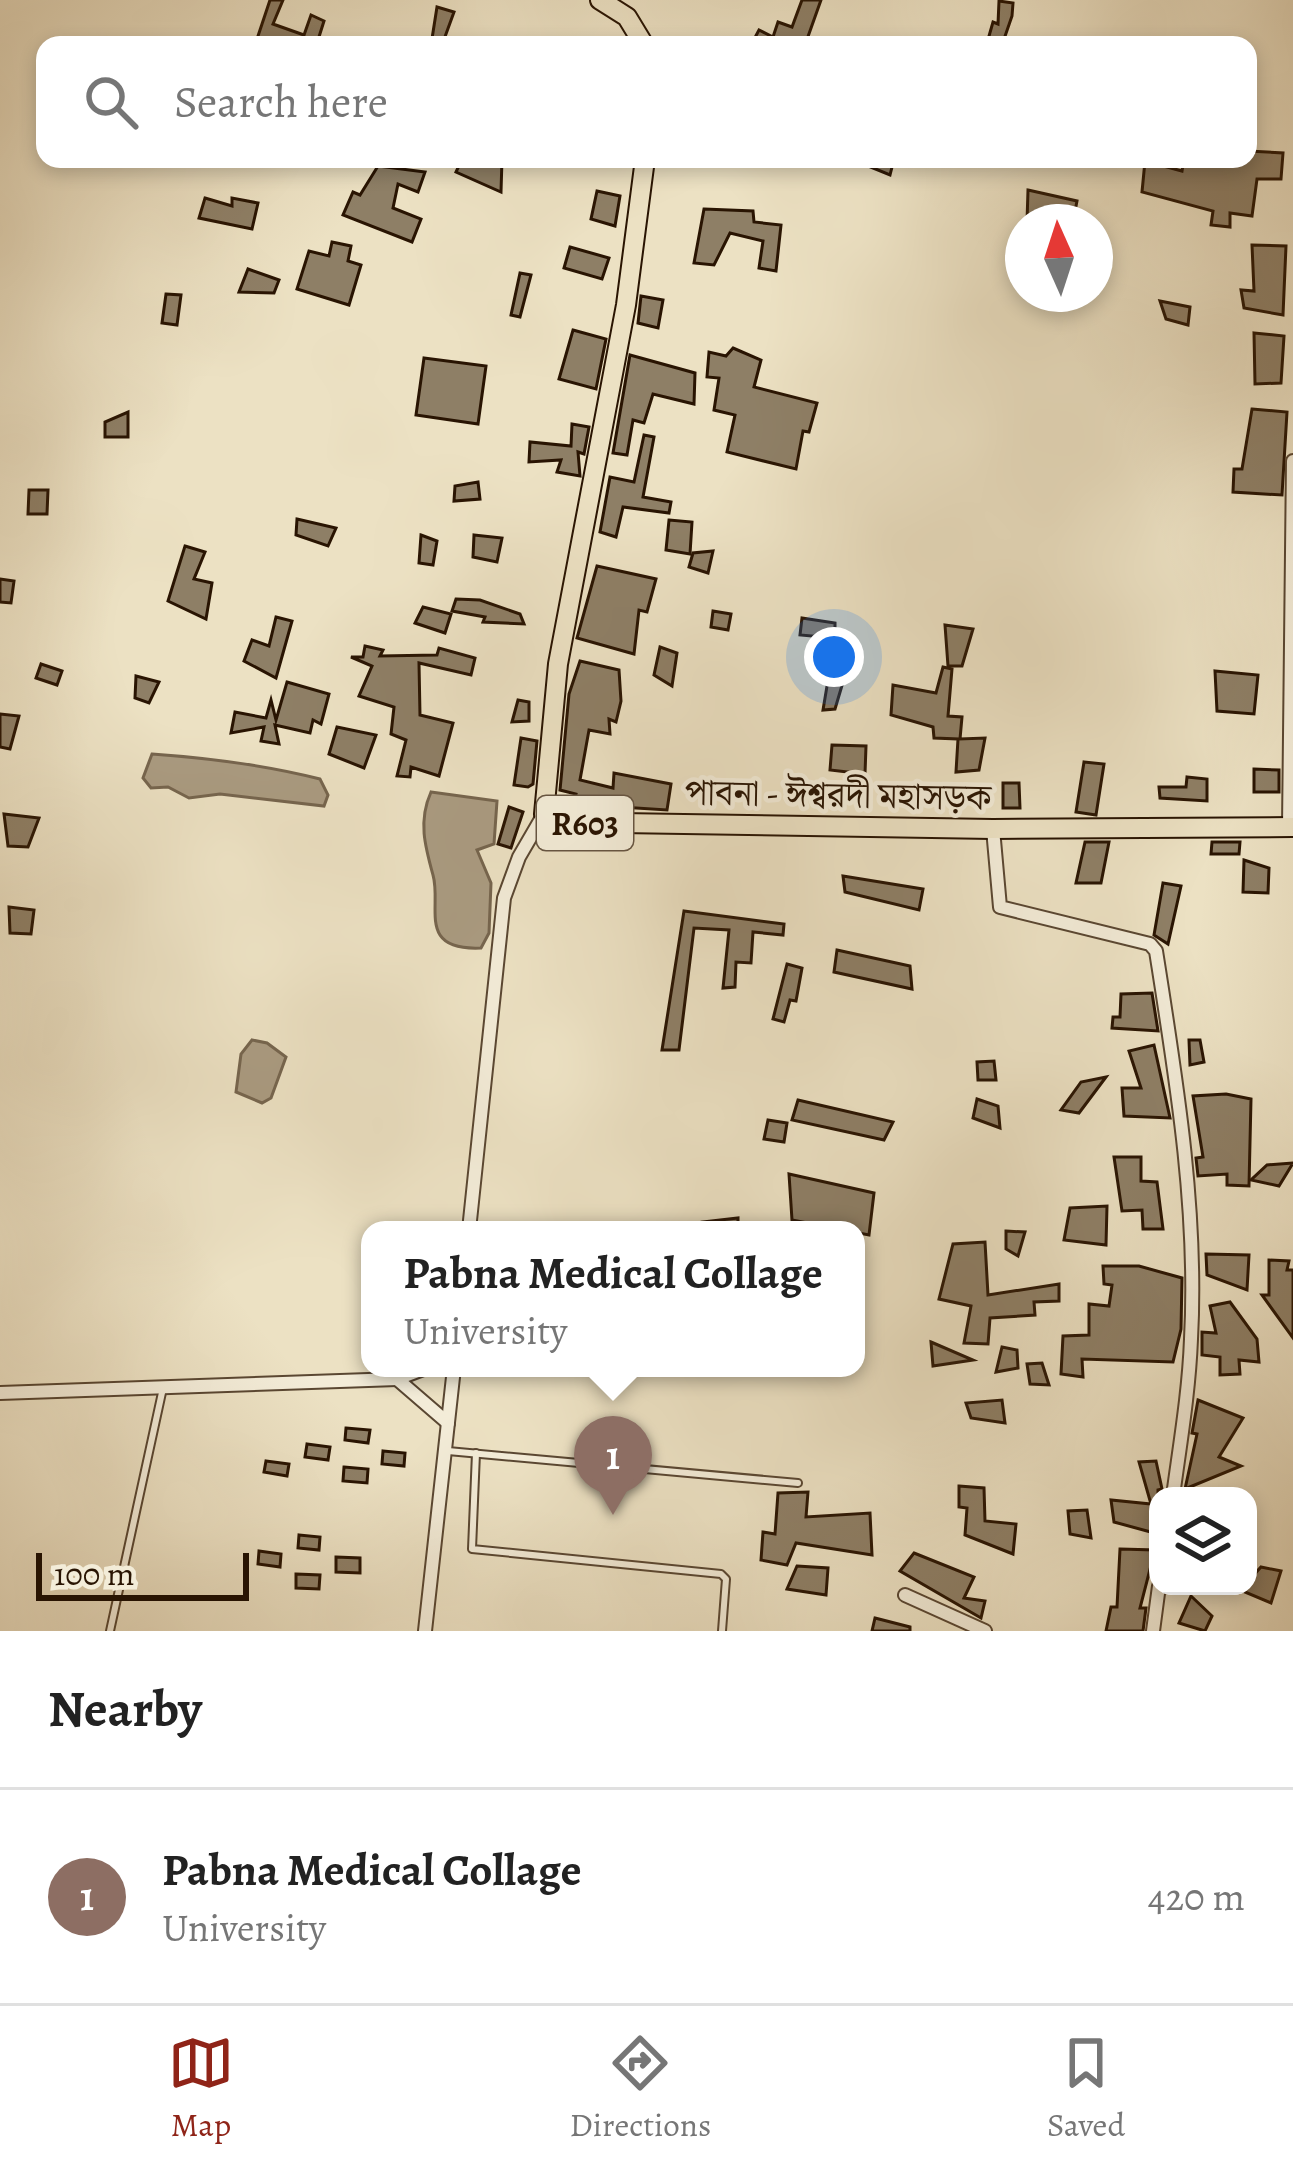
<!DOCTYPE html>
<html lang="en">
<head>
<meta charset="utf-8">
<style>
	:root { --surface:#fff; --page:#f2f2f2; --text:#222; --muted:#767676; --line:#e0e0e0; --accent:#8f2418 }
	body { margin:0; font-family:Alegreya,"Noto Serif Bengali",serif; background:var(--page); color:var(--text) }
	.controls { position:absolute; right:36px; bottom:36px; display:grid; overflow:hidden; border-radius:24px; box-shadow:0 6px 18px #0003 }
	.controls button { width:108px; height:108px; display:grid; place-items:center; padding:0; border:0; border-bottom:3px solid var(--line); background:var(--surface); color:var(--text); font:60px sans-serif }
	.compass { position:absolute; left:1005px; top:204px; width:108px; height:108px; border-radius:50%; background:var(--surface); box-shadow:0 6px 18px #0003; rotate:357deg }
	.scale { position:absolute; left:36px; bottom:30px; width:213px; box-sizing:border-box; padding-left:12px; border:6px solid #291402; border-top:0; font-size:33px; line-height:42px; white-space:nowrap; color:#291402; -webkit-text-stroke:9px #f3ecd8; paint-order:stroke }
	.you { position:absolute; left:834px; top:657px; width:42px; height:42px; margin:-30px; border:9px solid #fff; border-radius:50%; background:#1a73e8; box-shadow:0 0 0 18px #1a73e833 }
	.badge { display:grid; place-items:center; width:78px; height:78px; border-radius:50%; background:var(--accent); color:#fff; font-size:39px; font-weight:700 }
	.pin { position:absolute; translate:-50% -99px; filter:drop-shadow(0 3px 6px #0008) }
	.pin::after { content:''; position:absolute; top:63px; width:42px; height:36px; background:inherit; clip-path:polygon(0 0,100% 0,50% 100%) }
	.popup { position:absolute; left:361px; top:1221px; width:504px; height:156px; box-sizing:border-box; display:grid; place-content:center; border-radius:24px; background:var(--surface); filter:drop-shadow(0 3px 9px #0005); font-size:39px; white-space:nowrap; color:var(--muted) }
	.popup b { font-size:45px; color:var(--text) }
	.popup::after { content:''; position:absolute; left:50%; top:100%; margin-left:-24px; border:24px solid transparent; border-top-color:var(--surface) }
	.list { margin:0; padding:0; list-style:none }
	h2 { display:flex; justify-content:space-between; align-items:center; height:156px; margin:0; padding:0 48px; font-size:51px }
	h2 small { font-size:39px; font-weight:400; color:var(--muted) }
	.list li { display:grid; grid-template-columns:78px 1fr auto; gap:36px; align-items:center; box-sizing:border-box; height:216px; padding:0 48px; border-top:3px solid var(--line) }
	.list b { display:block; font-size:45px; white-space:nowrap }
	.list p { margin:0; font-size:39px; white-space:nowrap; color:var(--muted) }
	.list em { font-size:39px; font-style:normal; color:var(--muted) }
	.icon { flex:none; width:66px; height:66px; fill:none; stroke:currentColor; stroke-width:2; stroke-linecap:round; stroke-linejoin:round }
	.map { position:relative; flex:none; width:1293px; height:1631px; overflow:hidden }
	.search { position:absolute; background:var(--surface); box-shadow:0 6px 18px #0003; left:36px; right:36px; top:36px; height:132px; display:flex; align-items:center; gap:30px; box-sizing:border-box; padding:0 42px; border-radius:24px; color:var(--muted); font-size:45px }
	.sheet { height:372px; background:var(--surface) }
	nav { display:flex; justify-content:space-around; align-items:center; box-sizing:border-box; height:168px; border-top:3px solid var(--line); background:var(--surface); font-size:33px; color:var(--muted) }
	nav a { display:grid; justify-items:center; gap:6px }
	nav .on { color:var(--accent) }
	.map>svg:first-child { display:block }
</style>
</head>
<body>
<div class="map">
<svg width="1293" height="1631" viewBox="0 0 1293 1631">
	<rect width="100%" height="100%" fill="#ece1c3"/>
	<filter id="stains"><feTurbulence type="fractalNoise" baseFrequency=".00167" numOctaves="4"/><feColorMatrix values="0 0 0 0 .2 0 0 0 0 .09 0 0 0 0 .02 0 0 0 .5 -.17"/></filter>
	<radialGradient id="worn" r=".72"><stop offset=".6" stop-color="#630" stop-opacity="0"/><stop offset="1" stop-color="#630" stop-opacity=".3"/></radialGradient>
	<g fill="#aa9b81" stroke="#76654e" stroke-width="3">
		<path d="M152 754C209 758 265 765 320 779L328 795 324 806 220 794 189 798 168 787 151 788 143 778Z"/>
		<path d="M431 792 497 801 494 844 477 850 491 883 489 933 481 948C416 951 442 906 433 875 425 846 418 821 431 792Z"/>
		<polygon points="252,1040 267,1043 286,1057 271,1098 262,1103 236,1092 241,1054"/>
	</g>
	<g fill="#8e7f66" stroke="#291402" stroke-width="3">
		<polygon points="270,0 283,0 273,24 304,35 311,15 324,21 318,40 328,45 255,45"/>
		<polygon points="802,0 821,0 805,45 751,45 759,30 773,37 778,22 792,27"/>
		<polygon points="999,1 1013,3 1012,16 1002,45 993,45 987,43 993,22 998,24"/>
		<polygon points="437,7 454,12 442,45 431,45"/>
		<polygon points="1248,151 1283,153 1281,179 1257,179 1252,216 1230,213 1230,227 1211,225 1213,211 1142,192 1145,161 1182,171 1184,159 1248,159"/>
		<polygon points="462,159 502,159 501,192 456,172"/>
		<polygon points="851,159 894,159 890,175"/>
		<polygon points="378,166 425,172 418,192 398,184 393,208 421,219 412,242 343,215 353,192 360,195"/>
		<polygon points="1028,190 1077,201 1073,222 1027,222"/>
		<polygon points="597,191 620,196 615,226 591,219"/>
		<polygon points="205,198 232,206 232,198 258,203 252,229 199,218"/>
		<polygon points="704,209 753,211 754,222 781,225 776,271 759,268 763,241 730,233 714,265 694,263"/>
		<polygon points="332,242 351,246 348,261 361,265 349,305 297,289 309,251 329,256"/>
		<polygon points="1252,245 1286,246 1283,315 1244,308 1241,290 1254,291"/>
		<polygon points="570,247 609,258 602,279 564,268"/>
		<polygon points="248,269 279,280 274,293 239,292"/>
		<polygon points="520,273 531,275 520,317 511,315"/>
		<polygon points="166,294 181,295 177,325 162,323"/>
		<polygon points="641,296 663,300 658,328 638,323"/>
		<polygon points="1160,301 1190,307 1188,325 1166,319"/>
		<polygon points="573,330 606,339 596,389 559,379"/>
		<polygon points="1254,333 1284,336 1281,383 1255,384"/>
		<polygon points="733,348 761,360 754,387 817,403 809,432 803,431 796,469 727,452 735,415 714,410 719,378 707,377 709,352 726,356"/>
		<polygon points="630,355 695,373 694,404 653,394 644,423 633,420 627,455 613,453"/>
		<polygon points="424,358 486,366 478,424 416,415"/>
		<polygon points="1252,409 1287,412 1282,495 1233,492 1234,469 1242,469"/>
		<polygon points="128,412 128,437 105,437 105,422"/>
		<polygon points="572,424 589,427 584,454 578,452 580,476 557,472 561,460 529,462 530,442 571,446"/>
		<polygon points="644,435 654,437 643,497 671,502 669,513 623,507 616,537 600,532 610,477 634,482"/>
		<polygon points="478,482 480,499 454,501 455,486"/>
		<polygon points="29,490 48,490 47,514 28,514"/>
		<polygon points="297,519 336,528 328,546 296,535"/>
		<polygon points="669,520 692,522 690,554 666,550"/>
		<polygon points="421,535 437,541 433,565 419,563"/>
		<polygon points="474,535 502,538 497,562 473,557"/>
		<polygon points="185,546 205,552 194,579 212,583 206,619 168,601"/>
		<polygon points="713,551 708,573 689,567 693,553"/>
		<polygon points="597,566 656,579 647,612 639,610 634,654 577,638"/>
		<polygon points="0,579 14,581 11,603 0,602"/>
		<polygon points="456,599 480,600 520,614 524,624 483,622 485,617 452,611"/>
		<polygon points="423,607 451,614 445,633 415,623"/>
		<polygon points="713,611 731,614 728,630 711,627"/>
		<polygon points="276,617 292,621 276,678 244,661 252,640 269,646"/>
		<polygon points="802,618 835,623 835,638 800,635"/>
		<polygon points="945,625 973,629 962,666 948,666"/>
		<polygon points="365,646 383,650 380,656 437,655 439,648 475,658 471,675 419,663 420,715 453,723 439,776 411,767 410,777 397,776 406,740 391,734 394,707 359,696 372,666 351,657 363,657"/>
		<polygon points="660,647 677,653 672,686 654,675"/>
		<polygon points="580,661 619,670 621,701 616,722 609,719 610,734 589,730 580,780 613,788 614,773 671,784 667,810 574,804 576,794 560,790 569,694"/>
		<polygon points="41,664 62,671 57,685 36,678"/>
		<polygon points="943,667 952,669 948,716 962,717 960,739 985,738 979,770 956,772 958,739 934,738 933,727 891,715 893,685 936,693"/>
		<polygon points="830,668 846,672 835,709 823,710"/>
		<polygon points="1215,671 1258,675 1254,714 1217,711"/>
		<polygon points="136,676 159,682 149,703 135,698"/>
		<polygon points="287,682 329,694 321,724 313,720 310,733 275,725 279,744 261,741 264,727 231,733 235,712 266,718 271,700 276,720"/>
		<polygon points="518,700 529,702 529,721 512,722"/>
		<polygon points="0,714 19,716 10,749 0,747"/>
		<polygon points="337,727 376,735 364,768 329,754"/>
		<polygon points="521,738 537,741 533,784 528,787 514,785"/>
		<polygon points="832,745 866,746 865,774 830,770"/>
		<polygon points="1084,762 1104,764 1096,815 1076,812"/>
		<polygon points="1254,769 1279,770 1279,792 1254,792"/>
		<polygon points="1187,777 1207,779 1207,801 1160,798 1159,787 1186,787"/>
		<polygon points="1003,783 1019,783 1020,808 1003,808"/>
		<polygon points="509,807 523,812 511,848 498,844"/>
		<polygon points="4,814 39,818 28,847 8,846"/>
		<polygon points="1085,842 1109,842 1101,883 1076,883"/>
		<polygon points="1212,842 1240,842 1239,854 1211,854"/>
		<polygon points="1244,860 1269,868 1268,893 1243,892"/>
		<polygon points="843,876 923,889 919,910 845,892"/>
		<polygon points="1163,883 1181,886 1168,944 1154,935"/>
		<polygon points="9,907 34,910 31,934 10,933"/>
		<polygon points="684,911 784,924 783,935 753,932 751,963 736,962 735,987 723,988 729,930 694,928 679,1050 662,1050"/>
		<polygon points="837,950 910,966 912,989 834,972"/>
		<polygon points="787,964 802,968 796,1001 790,1000 784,1022 773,1019"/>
		<polygon points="1152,993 1158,1031 1112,1028 1113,1017 1120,1017 1121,994"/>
		<polygon points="1189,1040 1200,1040 1204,1062 1190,1065"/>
		<polygon points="1154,1045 1170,1118 1124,1116 1122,1088 1141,1088 1129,1051"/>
		<polygon points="994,1061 996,1080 978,1080 977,1062"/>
		<polygon points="1106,1077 1079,1113 1061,1110 1081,1082"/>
		<polygon points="1226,1094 1251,1099 1249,1186 1227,1185 1227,1174 1198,1176 1196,1158 1203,1157 1193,1096"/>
		<polygon points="977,1099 998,1106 1000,1128 973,1118"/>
		<polygon points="798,1100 893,1122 884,1140 792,1120"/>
		<polygon points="768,1120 787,1123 784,1142 764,1139"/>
		<polygon points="1114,1157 1141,1157 1141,1181 1157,1182 1163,1229 1143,1229 1142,1210 1122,1211"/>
		<polygon points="1293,1163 1279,1186 1251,1180 1267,1165"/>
		<polygon points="789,1174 874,1193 869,1235 792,1220"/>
		<polygon points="1107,1206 1106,1245 1064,1240 1070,1208"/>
		<polygon points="738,1218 738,1230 702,1230 702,1222"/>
		<polygon points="1006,1231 1025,1232 1018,1256 1006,1249"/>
		<polygon points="985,1242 988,1295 1059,1284 1059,1301 1034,1302 1035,1315 990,1318 988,1344 964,1343 971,1306 939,1299 953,1244"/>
		<polygon points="1206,1254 1249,1255 1247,1290 1207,1275"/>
		<polygon points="1269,1260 1289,1261 1287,1270 1293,1270 1293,1338 1262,1295 1269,1295"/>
		<polygon points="1103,1266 1139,1266 1182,1278 1181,1329 1173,1362 1082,1359 1083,1377 1061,1374 1063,1336 1089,1335 1089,1304 1109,1306 1112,1285 1104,1284"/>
		<polygon points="1230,1302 1257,1339 1259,1362 1239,1360 1240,1374 1220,1375 1220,1357 1202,1355 1202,1332 1216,1333 1210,1306"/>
		<polygon points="931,1342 973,1360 933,1366"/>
		<polygon points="1002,1347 1017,1350 1018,1368 996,1372"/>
		<polygon points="1042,1363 1049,1385 1030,1384 1027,1364"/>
		<polygon points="1002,1400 1005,1423 971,1418 966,1403"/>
		<polygon points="1198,1400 1243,1418 1219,1457 1241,1466 1185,1489 1197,1434 1192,1433"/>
		<polygon points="346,1428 370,1430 368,1443 345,1440"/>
		<polygon points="307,1444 330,1447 328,1460 305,1457"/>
		<polygon points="383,1451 405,1453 404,1466 382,1464"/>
		<polygon points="266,1461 289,1464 287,1476 264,1472"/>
		<polygon points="1156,1461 1162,1489 1158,1490 1158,1534 1114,1522 1111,1500 1151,1504 1139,1462"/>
		<polygon points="344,1467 368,1469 367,1483 343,1481"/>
		<polygon points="959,1486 984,1488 985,1521 1016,1524 1013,1554 965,1535 967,1508 959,1507"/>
		<polygon points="808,1492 806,1517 870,1513 872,1555 796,1543 787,1565 761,1560 763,1532 775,1534 778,1493"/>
		<polygon points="1087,1510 1091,1538 1070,1534 1068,1511"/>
		<polygon points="299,1535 320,1537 319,1550 298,1548"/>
		<polygon points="1120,1549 1155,1550 1140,1608 1146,1608 1143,1631 1106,1631 1111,1607 1117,1607"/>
		<polygon points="259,1551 281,1554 280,1567 258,1564"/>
		<polygon points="914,1553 974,1577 964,1598 985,1601 981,1618 900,1571"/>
		<polygon points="336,1557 360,1558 360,1573 336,1572"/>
		<polygon points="797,1566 828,1568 826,1595 787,1589"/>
		<polygon points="1261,1567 1281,1571 1271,1603 1240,1590"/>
		<polygon points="296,1574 320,1575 319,1589 296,1588"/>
		<polygon points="1191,1596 1212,1616 1205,1631 1179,1623"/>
		<polygon points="875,1618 910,1627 910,1631 872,1631"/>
	</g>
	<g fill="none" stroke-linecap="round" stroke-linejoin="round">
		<g stroke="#5a4732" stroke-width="10">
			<g id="lane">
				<polyline points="448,1451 798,1483"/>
				<polyline points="476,1453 472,1549 721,1574 726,1579 722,1631"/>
				<polyline points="110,1631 163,1388"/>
			</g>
		</g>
		<g stroke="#5a4732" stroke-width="16">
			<g id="street">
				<polyline points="1289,827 1293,461"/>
				<path d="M993 829 1000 907 1150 944 1156 951C1176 1078 1198 1210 1191 1339 1189 1392 1180 1444 1173 1496"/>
				<polyline points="469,1230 504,898 519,857 544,814"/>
				<polyline points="397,1379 448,1423"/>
				<polyline points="0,1393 397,1379 426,1368"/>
				<polyline points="905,1595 985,1631"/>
				<polyline points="425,1631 454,1368"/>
				<polyline points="1153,1631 1159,1586"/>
			</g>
		</g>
		<g stroke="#291402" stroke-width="22">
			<g id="primary">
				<polyline points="600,0 627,17 644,45"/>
				<polyline points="645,159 626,305 558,664 544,814 556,822 993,829 1293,827"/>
			</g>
		</g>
		<use href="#lane" stroke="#f3ecd8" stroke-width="6"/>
		<use href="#street" stroke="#f3ecd8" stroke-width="12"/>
		<use href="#primary" stroke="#ece1c3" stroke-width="18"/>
	</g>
	<g text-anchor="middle" stroke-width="9" stroke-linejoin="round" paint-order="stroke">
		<rect fill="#f3ecd8" stroke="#665542" stroke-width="3" x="537" y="796" width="96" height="54" rx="9"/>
		<g font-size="33" font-weight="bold" fill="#291402">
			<text x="585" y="835">R603</text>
		</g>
		<g font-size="36" fill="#291402" stroke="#f3ecd8">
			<text transform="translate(838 794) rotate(1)" y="13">পাবনা - ঈশ্বরদী মহাসড়ক</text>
		</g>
	</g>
	<rect width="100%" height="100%" filter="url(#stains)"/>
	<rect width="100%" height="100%" fill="url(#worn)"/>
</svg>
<div class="controls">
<button><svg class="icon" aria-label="layers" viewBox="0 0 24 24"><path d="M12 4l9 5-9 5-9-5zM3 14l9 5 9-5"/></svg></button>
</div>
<svg class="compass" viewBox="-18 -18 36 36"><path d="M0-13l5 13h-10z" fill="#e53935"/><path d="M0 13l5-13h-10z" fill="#767676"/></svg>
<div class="scale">100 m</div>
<div class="you"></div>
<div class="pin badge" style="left:613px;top:1515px;background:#8d6e63">1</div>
<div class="popup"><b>Pabna Medical Collage</b>University</div>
<div class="search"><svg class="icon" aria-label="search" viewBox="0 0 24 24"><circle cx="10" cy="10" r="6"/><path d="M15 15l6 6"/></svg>Search here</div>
</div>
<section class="sheet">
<h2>Nearby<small></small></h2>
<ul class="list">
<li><span class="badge" style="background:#8d6e63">1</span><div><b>Pabna Medical Collage</b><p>University</p></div><em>420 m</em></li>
</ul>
</section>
<nav>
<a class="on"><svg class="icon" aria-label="map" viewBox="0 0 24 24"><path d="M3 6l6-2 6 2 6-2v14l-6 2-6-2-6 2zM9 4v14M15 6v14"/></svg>Map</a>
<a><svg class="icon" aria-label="directions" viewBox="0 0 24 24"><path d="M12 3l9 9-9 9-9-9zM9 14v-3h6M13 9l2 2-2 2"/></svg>Directions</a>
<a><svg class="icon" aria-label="saved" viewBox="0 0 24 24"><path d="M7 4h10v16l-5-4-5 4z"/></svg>Saved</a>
</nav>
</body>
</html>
